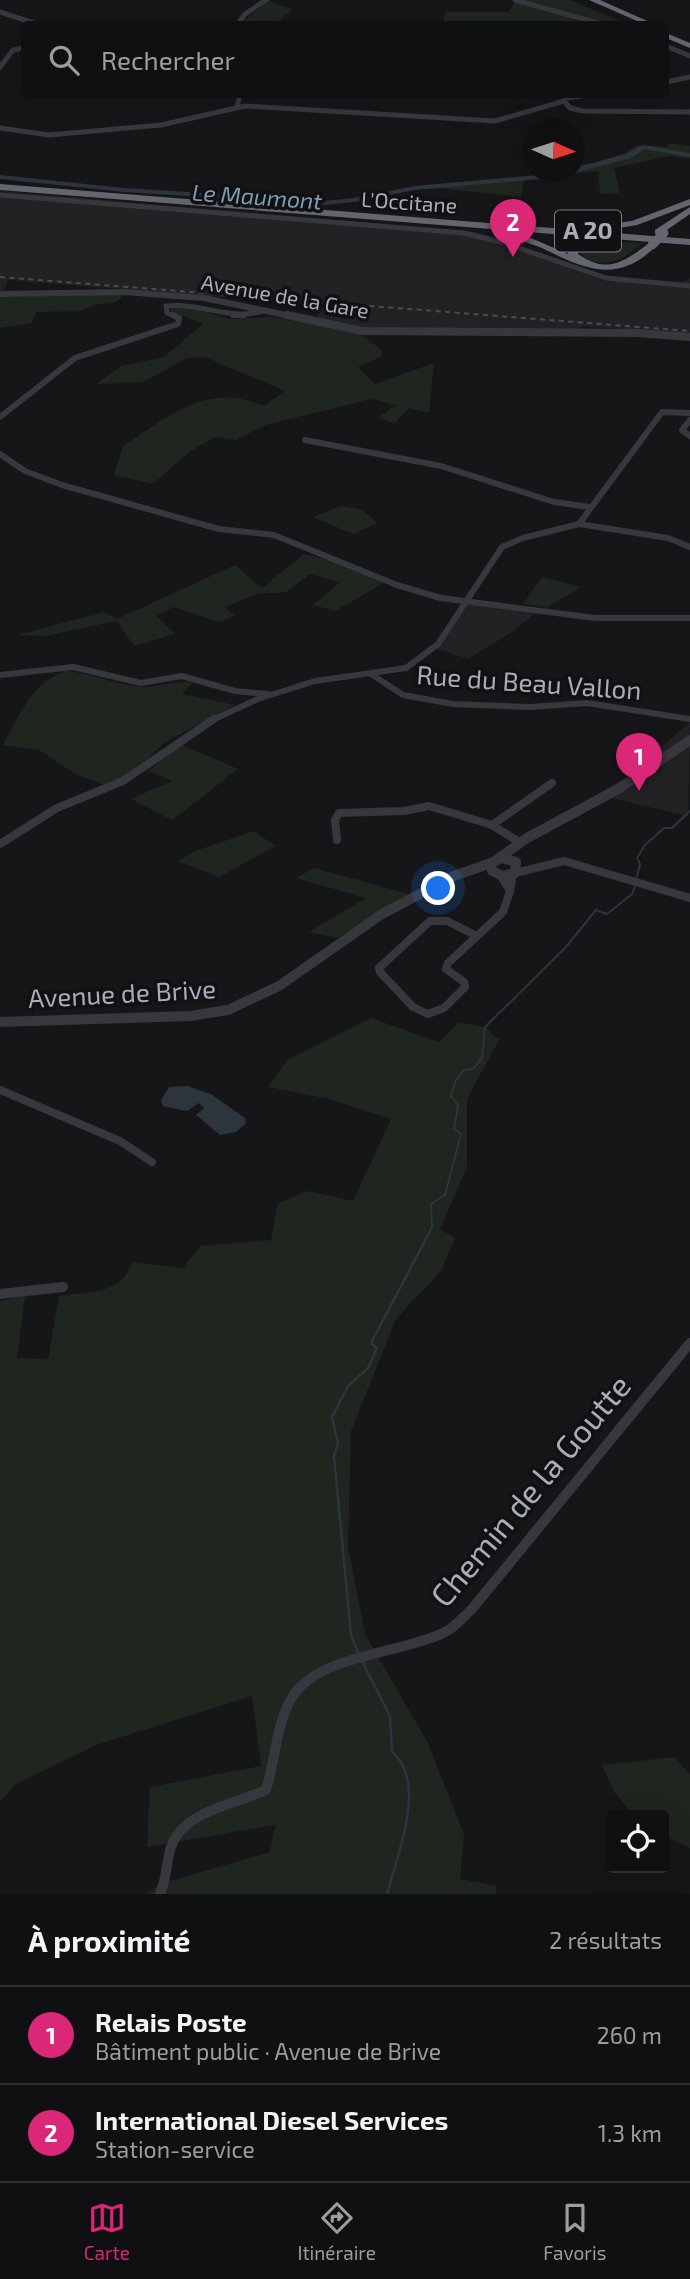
<!DOCTYPE html>
<html lang="fr">
<head>
<meta charset="utf-8">
<style>
	:root { --surface:#101012; --page:#1e1e20; --text:#f1f3f6; --muted:#9c9d9f; --line:#303032; --accent:#db2777 }
	body { margin:0; font-family:"Exo 2",sans-serif; background:var(--page); color:var(--text) }
	.controls { position:absolute; right:21px; bottom:21px; display:grid; overflow:hidden; border-radius:7px; box-shadow:0 7px 28px #0002 }
	.controls button { width:63px; height:63px; display:grid; place-items:center; padding:0; border:0; border-bottom:2px solid var(--line); background:var(--surface); color:var(--text); font:35px sans-serif }
	.compass { position:absolute; left:522px; top:119px; width:63px; height:63px; border-radius:50%; background:var(--surface); box-shadow:0 7px 28px #0002; rotate:93deg }
	.you { position:absolute; left:439px; top:889px; width:24px; height:24px; margin:-18px; border:5px solid #fff; border-radius:50%; background:#1a73e8; box-shadow:0 0 0 10px #1a73e833 }
	.badge { display:grid; place-items:center; width:46px; height:46px; border-radius:50%; background:var(--accent); color:#fff; font-size:23px; font-weight:700 }
	.pin { position:absolute; translate:-50% -58px; filter:drop-shadow(0 2px 4px #0008) }
	.pin::after { content:''; position:absolute; top:37px; width:24px; height:21px; background:inherit; clip-path:polygon(0 0,100% 0,50% 100%) }
	.list { margin:0; padding:0; list-style:none }
	h2 { display:flex; justify-content:space-between; align-items:center; height:91px; margin:0; padding:0 28px; font-size:30px }
	h2 small { font-size:23px; font-weight:400; color:var(--muted) }
	.list li { display:grid; grid-template-columns:46px 1fr auto; gap:21px; align-items:center; box-sizing:border-box; height:98px; padding:0 28px; border-top:2px solid var(--line) }
	.list b { display:block; font-size:26px; white-space:nowrap }
	.list p { margin:0; font-size:23px; white-space:nowrap; color:var(--muted) }
	.list em { font-size:23px; font-style:normal; color:var(--muted) }
	.icon { flex:none; width:38px; height:38px; fill:none; stroke:currentColor; stroke-width:2; stroke-linecap:round; stroke-linejoin:round }
	.map { position:relative; flex:none; width:690px; height:1894px; overflow:hidden }
	.search { position:absolute; background:var(--surface); box-shadow:0 7px 28px #0002; left:21px; right:21px; top:21px; height:77px; display:flex; align-items:center; gap:18px; box-sizing:border-box; padding:0 24px; border-radius:7px; color:var(--muted); font-size:26px }
	.sheet { height:287px; background:var(--surface) }
	nav { display:flex; justify-content:space-around; align-items:center; box-sizing:border-box; height:98px; border-top:2px solid var(--line); background:var(--surface); font-size:19px; color:var(--muted) }
	nav a { display:grid; justify-items:center; gap:4px }
	nav .on { color:var(--accent) }
	.map>svg:first-child { display:block }
</style>
</head>
<body>
<div class="map">
<svg width="690" height="1894" viewBox="0 0 690 1894">
	<rect width="100%" height="100%" fill="#161618"/>
	<g fill="#222225">
		<polygon points="0,191 475,232 508,241 604,276 683,282 690,278 690,334 581,326 579,331 379,330 316,321 322,305 8,280 4,291 0,291"/>
		<polygon points="467,601 538,611 512,632 468,659 437,649"/>
		<polygon points="690,722 688,816 598,795 632,773"/>
	</g>
	<g fill="#1e261f">
		<polygon points="525,0 569,0 628,24 612,24"/>
		<polygon points="268,1 293,9 276,24 243,22"/>
		<path d="M515 2 579 20C566 27 550 26 536 21L443 24 445 12H508Z"/>
		<polygon points="669,143 690,146 690,159 669,156 614,168 620,193 600,194 598,171 562,175 561,172 574,172 575,165 602,162 624,154 637,145 668,147"/>
		<polygon points="524,180 521,197 427,187"/>
		<path d="M602 241 642 243C624 259 613 266 588 261L579 252 586 243Z"/>
		<polygon points="125,293 117,302 95,305 80,311 36,312 32,323 0,328 0,295"/>
		<path d="M184 306 229 319 273 317 357 332 382 350V356L358 367 375 384 434 363 429 413 409 408 395 423 378 418 395 405 372 399 265 425 236 440 215 437 189 452 153 484 114 475 123 446C170 416 206 381 264 406L285 391 205 357 187 358 143 382 96 384 121 366 164 357 203 324 171 311 170 307Z"/>
		<polygon points="341,506 363,510 377,523 354,534 312,517"/>
		<polygon points="304,554 343,564 384,583 335,611 313,605 340,582 310,574 286,592 258,594 225,607 235,616 219,622 174,607 156,615 175,634 134,646 116,621 46,636 17,635 104,612 117,619 235,565 262,588"/>
		<polygon points="542,577 581,587 548,607 523,604"/>
		<path d="M66 671C92 673 119 686 143 687 160 687 175 680 193 682L182 694 235 705 165 742 138 768 108 786 77 775 39 750 3 745C18 717 33 681 66 671Z"/>
		<polygon points="178,743 238,769 172,820 131,799 172,781 149,771"/>
		<polygon points="254,831 275,846 219,877 178,861 195,851"/>
		<polygon points="314,868 408,894 337,938 309,932 366,898 296,878"/>
		<path d="M371 1018 439 1042 459 1022 485 1027 499 1040 467 1099V1167L440 1229 455 1238 441 1271 396 1319 351 1431 348 1547 365 1634 428 1743 464 1835 460 1879 497 1886 496 1894H146L163 1883 270 1852 275 1825 147 1847 150 1787 261 1766 252 1696 96 1745 14 1785 0 1802V1301L25 1296 17 1358 48 1359 59 1296C89 1291 122 1295 132 1262L183 1268 200 1246 271 1240 278 1203 307 1191 353 1201 391 1119 329 1099 268 1087 287 1060Z"/>
		<polygon points="675,1757 690,1775 690,1848 664,1836 664,1815 634,1815 615,1793 602,1765"/>
	</g>
	<polygon fill="#2c353c" points="187,1086 211,1094 245,1118 246,1123 236,1132 220,1135 196,1115 204,1108 199,1103 187,1111 163,1106 161,1100 169,1087"/>
	<g fill="none" stroke-linecap="round" stroke-linejoin="round">
		<g stroke="#2c353c" stroke-width="2">
			<polyline points="636,880 640,864 637,858 645,845 664,828 672,828 690,811"/>
			<polyline points="427,1237 432,1227 431,1204 445,1195 461,1134 454,1129 458,1105 451,1096 456,1080 464,1070 473,1069 482,1058 485,1027 565,948 596,910 607,914 632,894 635,886"/>
		</g>
		<g stroke="#2c353c" stroke-width="2.5">
			<polyline points="358,1653 351,1635 334,1456 338,1443 332,1417 348,1386 368,1368 377,1348 371,1343 428,1235"/>
			<path d="M362 1661 390 1716 392 1752C428 1781 397 1856 387 1894"/>
		</g>
		<g fill="#2c353c" fill-rule="evenodd">
			<polygon points="643,145 690,153 690,157 644,149 631,158 574,173 570,172 574,172 574,168 625,154"/>
			<polygon points="549,172 559,172 540,179 415,190 354,202 325,205 259,196 219,198 124,192 0,179 0,175 124,188 219,194 259,192 325,201 354,198 415,186 539,175"/>
		</g>
		<g stroke="#37383d" stroke-width="5">
			<polyline points="515,0 602,24"/>
			<polyline points="0,12 37,24"/>
			<polyline points="238,24 245,14 266,0"/>
			<polyline points="666,46 690,56"/>
			<polyline points="0,67 13,50 24,48"/>
			<polyline points="666,82 690,77"/>
			<polyline points="567,98 596,94"/>
			<polyline points="564,101 570,108 583,111 690,112"/>
			<polyline points="237,107 240,94"/>
			<polyline points="0,128 49,135 161,125 245,106 495,121 564,101"/>
			<polyline points="0,195 464,233 504,243 606,278 690,286"/>
			<path d="M177 317 167 313 166 306C200 302 229 321 263 311"/>
		</g>
		<g stroke="#37383d" stroke-width="6">
			<polyline points="233,315 244,315"/>
			<polyline points="0,417 75,358 178,324 179,318 173,315"/>
			<polyline points="690,420 682,430 690,436"/>
			<polyline points="305,440 441,466 554,502 590,507"/>
			<polyline points="0,454 25,471 62,485 219,529 274,535 397,585 441,598 595,618 690,618"/>
			<polyline points="579,524 668,538 690,547"/>
			<polyline points="371,674 403,695 453,704 530,707 587,703 690,719"/>
			<polyline points="0,675 73,667 141,683 182,676 235,691 268,694"/>
			<polyline points="210,721 258,699 315,681 406,668 438,644 502,547 523,538 579,524 662,412 690,413"/>
		</g>
		<g stroke="#37383d" stroke-width="8">
			<polyline points="492,825 552,783"/>
			<polyline points="337,840 335,820 339,813 404,811 429,806 492,825 521,843"/>
			<polyline points="0,844 57,808 123,781 214,719"/>
			<polyline points="515,873 564,861 690,898"/>
			<polyline points="500,875 510,891 513,874"/>
			<polyline points="477,936 447,921 430,921 379,968 380,972 413,1007 428,1014 444,1008 465,987 464,982 446,969 448,963 503,912 510,891"/>
			<polyline points="0,1090 120,1141 152,1162"/>
		</g>
		<g stroke="#37383d" stroke-width="10">
			<polyline points="0,1294 63,1287"/>
			<path d="M160 1894C167 1879 166 1862 171 1847 183 1811 236 1804 266 1790 276 1759 276 1719 295 1693 323 1655 402 1653 443 1633 455 1628 463 1617 472 1609L690 1343"/>
		</g>
		<polyline stroke="#37383d" stroke-width="6" points="0,294 124,292 204,298 295,317"/>
		<polyline stroke="#37383d" stroke-width="8" points="287,315 362,331 637,333 690,337"/>
		<g stroke="#37383d" stroke-width="10">
			<polyline points="499,858 527,838 620,788 690,740"/>
			<polygon points="502,858 516,862 515,873 503,876 492,871 491,863"/>
			<polyline points="0,1022 190,1016 228,1010 279,986 382,914 454,876 491,863"/>
		</g>
		<g fill="#63666e" fill-rule="evenodd">
			<polygon points="589,0 600,0 654,24 644,24"/>
			<polygon points="666,33 690,43 690,48 666,38"/>
			<path d="M0 184 690 239V245L600 238 578 248V254C606 274 623 263 649 243L657 245C619 284 586 270 544 249 533 244 519 241 509 234L517 232 568 254 570 245 591 237 0 190Z"/>
			<polygon points="690,199 690,205 637,225 600,231 595,228 600,225 632,221"/>
			<polygon points="690,207 690,214 661,234 655,234 655,230"/>
		</g>
		<polyline stroke="#4a4c52" stroke-width="2" stroke-dasharray="5 4.5" stroke-linecap="butt" points="0,277 690,331"/>
		<polyline stroke="#63666e" stroke-width="9" points="652,245 664,233"/>
	</g>
	<g text-anchor="middle" stroke-width="7" stroke-linejoin="round" paint-order="stroke">
		<g font-size="21" fill="#a8adb8" stroke="#111113">
			<text transform="translate(409 203) rotate(4)" y="7">L'Occitane</text>
			<text transform="translate(285 297) rotate(10)" y="7">Avenue de la Gare</text>
		</g>
		<g font-size="23" font-style="italic" fill="#7f9bb3" stroke="#111113">
			<text transform="translate(257 197) rotate(4)" y="8">Le Maumont</text>
		</g>
		<rect fill="#111113" stroke="#7b7e86" stroke-width="2" x="555" y="210.5" width="66" height="41" rx="5"/>
		<g font-size="24" font-weight="bold" fill="#a8adb8">
			<text x="588" y="239">A 20</text>
		</g>
		<g font-size="26" fill="#a8adb8" stroke="#111113">
			<text transform="translate(529 683) rotate(4)" y="9">Rue du Beau Vallon</text>
			<text transform="translate(122 994) rotate(-3)" y="9">Avenue de Brive</text>
		</g>
		<g font-size="32" fill="#a8adb8" stroke="#111113">
			<text transform="translate(531 1491) rotate(-50)" y="11">Chemin de la Goutte</text>
		</g>
	</g>
</svg>
<div class="controls">
<button><svg class="icon" aria-label="locate" viewBox="0 0 24 24"><circle cx="12" cy="12" r="6"/><path d="M12 2v4M12 18v4M2 12h4M18 12h4"/></svg></button>
</div>
<svg class="compass" viewBox="-18 -18 36 36"><path d="M0-13l5 13h-10z" fill="#e53935"/><path d="M0 13l5-13h-10z" fill="#9c9d9f"/></svg>
<div class="you"></div>
<div class="pin badge" style="left:639px;top:791px">1</div>
<div class="pin badge" style="left:513px;top:257px">2</div>
<div class="search"><svg class="icon" aria-label="search" viewBox="0 0 24 24"><circle cx="10" cy="10" r="6"/><path d="M15 15l6 6"/></svg>Rechercher</div>
</div>
<section class="sheet">
<h2>À proximité<small>2 résultats</small></h2>
<ul class="list">
<li><span class="badge">1</span><div><b>Relais Poste</b><p>Bâtiment public · Avenue de Brive</p></div><em>260 m</em></li>
<li><span class="badge">2</span><div><b>International Diesel Services</b><p>Station-service</p></div><em>1.3 km</em></li>
</ul>
</section>
<nav>
<a class="on"><svg class="icon" aria-label="map" viewBox="0 0 24 24"><path d="M3 6l6-2 6 2 6-2v14l-6 2-6-2-6 2zM9 4v14M15 6v14"/></svg>Carte</a>
<a><svg class="icon" aria-label="directions" viewBox="0 0 24 24"><path d="M12 3l9 9-9 9-9-9zM9 14v-3h6M13 9l2 2-2 2"/></svg>Itinéraire</a>
<a><svg class="icon" aria-label="saved" viewBox="0 0 24 24"><path d="M7 4h10v16l-5-4-5 4z"/></svg>Favoris</a>
</nav>
</body>
</html>
